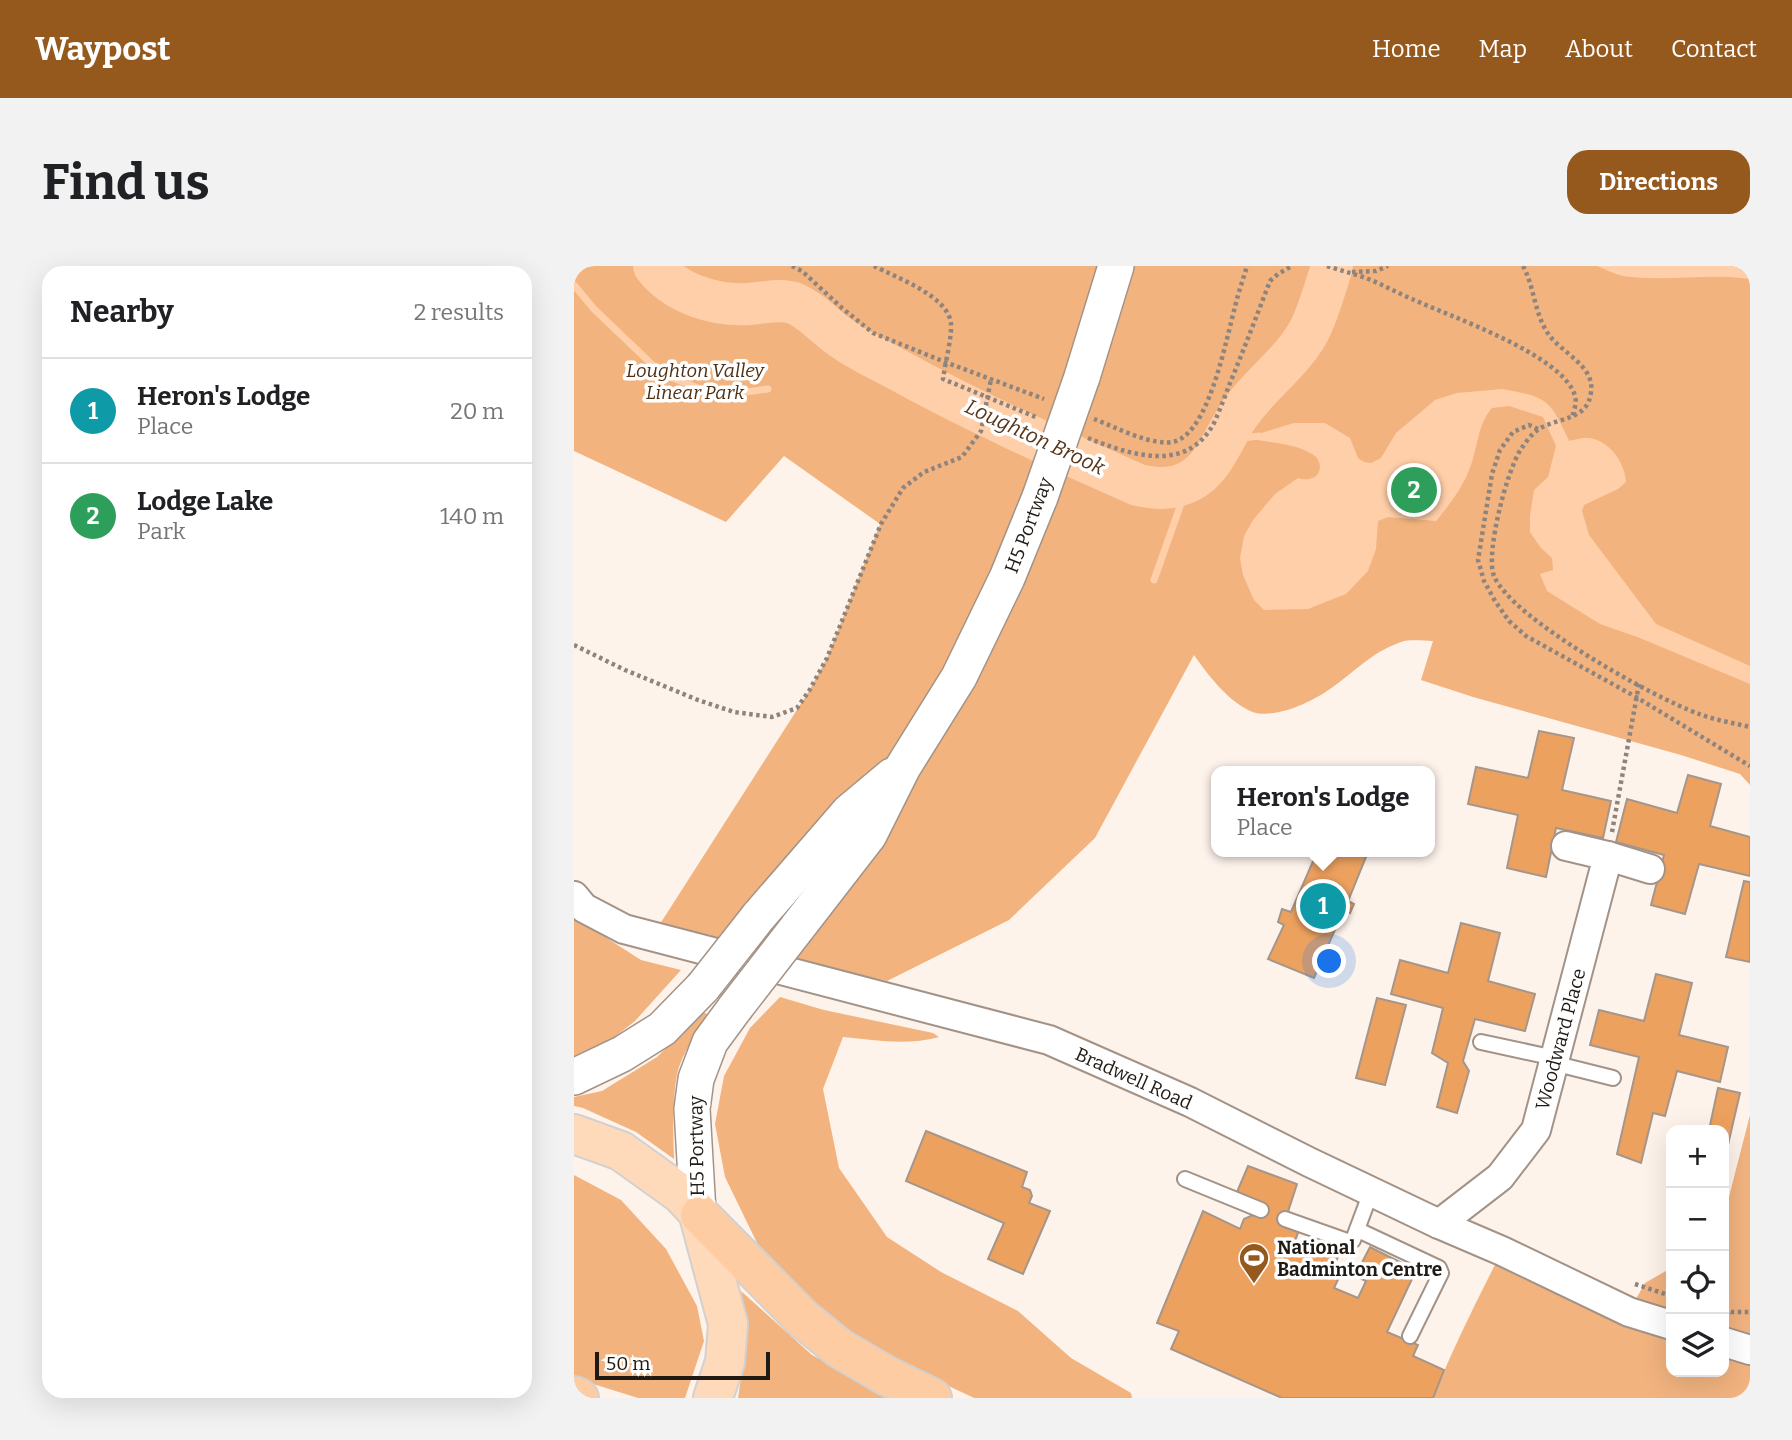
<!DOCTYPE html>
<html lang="en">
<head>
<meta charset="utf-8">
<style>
	:root { --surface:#fff; --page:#f2f2f2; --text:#202124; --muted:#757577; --line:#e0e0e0; --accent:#96591d }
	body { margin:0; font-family:Bitter,serif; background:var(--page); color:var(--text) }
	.controls { position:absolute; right:21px; bottom:21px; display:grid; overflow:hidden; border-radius:14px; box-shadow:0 7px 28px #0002 }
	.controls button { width:63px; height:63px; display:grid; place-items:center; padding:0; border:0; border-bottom:2px solid var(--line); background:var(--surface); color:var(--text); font:35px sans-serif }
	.scale { position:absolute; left:21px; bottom:18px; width:175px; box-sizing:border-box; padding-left:7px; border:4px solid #201a15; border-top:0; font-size:19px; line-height:24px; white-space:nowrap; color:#201a15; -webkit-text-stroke:5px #fff; paint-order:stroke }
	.you { position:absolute; left:756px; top:696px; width:24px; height:24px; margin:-18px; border:5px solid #fff; border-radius:50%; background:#1a73e8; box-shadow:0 0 0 10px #1a73e833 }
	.badge { display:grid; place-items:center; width:46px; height:46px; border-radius:50%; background:var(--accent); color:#fff; font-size:23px; font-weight:700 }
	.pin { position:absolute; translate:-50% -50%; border:4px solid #fff; box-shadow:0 2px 7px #0006 }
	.popup { position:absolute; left:637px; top:500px; width:224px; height:91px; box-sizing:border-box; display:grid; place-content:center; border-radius:14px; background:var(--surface); filter:drop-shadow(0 2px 5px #0005); font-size:23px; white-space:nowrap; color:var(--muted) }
	.popup b { font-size:26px; color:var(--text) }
	.popup::after { content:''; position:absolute; left:50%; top:100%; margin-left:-14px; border:14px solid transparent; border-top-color:var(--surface) }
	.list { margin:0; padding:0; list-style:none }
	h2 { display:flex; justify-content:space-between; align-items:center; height:91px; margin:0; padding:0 28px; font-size:30px }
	h2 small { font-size:23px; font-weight:400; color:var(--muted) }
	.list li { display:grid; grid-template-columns:46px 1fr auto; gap:21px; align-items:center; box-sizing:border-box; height:105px; padding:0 28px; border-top:2px solid var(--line) }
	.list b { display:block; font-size:26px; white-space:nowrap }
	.list p { margin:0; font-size:23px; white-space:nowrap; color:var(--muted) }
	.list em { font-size:23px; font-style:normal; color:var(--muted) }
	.icon { flex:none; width:38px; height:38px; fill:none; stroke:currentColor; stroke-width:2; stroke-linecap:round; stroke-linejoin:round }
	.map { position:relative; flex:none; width:1176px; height:1132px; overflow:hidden; border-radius:21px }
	header { display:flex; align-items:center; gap:42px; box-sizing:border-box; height:98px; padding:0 35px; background:var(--accent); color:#fff }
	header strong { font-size:33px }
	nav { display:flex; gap:38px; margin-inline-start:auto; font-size:24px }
	.intro { display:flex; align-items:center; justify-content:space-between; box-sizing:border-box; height:168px; padding:0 42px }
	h1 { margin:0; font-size:49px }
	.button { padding:18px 32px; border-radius:21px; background:var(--accent); color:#fff; font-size:24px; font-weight:700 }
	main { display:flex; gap:42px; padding:0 42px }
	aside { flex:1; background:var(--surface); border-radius:21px; box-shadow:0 7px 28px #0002 }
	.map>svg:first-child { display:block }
</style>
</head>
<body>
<header>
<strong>Waypost</strong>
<nav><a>Home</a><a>Map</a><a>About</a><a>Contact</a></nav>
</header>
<div class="intro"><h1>Find us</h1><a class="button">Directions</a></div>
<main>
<aside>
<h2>Nearby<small>2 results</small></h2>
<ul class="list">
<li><span class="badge" style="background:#0f9aa8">1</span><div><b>Heron's Lodge</b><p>Place</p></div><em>20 m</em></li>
<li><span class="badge" style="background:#2e9e5b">2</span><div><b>Lodge Lake</b><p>Park</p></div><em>140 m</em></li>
</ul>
</aside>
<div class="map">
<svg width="1176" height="1132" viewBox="0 0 1176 1132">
	<rect width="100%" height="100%" fill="#fef3eb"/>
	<g fill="#f2b37f">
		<path d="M0 0H1176V519L1166 508 1107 489 899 431 847 414 859 375C849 375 836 373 827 376 796 387 781 406 756 423 738 436 698 455 676 445 652 433 635 410 620 389L521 572 435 654 313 715 258 703 86 658 235 425 253 392 306 258 210 190 152 256 0 185Z"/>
		<polygon points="0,651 67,694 107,704 61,755 33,777 0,793"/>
		<path d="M206 731 250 744 359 767 365 771C332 780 301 774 269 771L249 823 265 902 313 971 367 1006 444 1045 497 1092 557 1127 558 1132H400L309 1089 243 1046 185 981 151 911 141 858 150 810 176 762Z"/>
		<path d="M129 746 135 749C123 767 108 787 103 808 98 836 99 865 100 893L62 866 9 842 0 840V831L28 825 83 791Z"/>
		<path d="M1176 849V1132H859C879 1082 903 1034 928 985L1055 1045 1071 1017 1097 1002V1106H1150V950Z"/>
		<polygon points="0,909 47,934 92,983 123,1040 130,1075 111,1132 64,1132 0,1112"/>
		<polygon points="167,1025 238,1089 323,1132 164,1132 170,1092 171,1061"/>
	</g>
	<g fill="#ffcfa9">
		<path d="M1023 0H1176V13C1134 7 1091 16 1049 10 1040 8 1031 3 1023 0Z"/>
		<path d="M928 123C973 131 976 133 995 175 1000 174 1006 172 1012 172 1034 172 1051 196 1052 216L1044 223 1010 239 1008 245 1015 269 1082 358 1176 400V418L1066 372 1026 358 973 325 966 308 979 304 978 292 967 282 956 266V250L960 224 974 211 982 180 969 151 935 140 918 142C904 158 904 179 897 199 890 220 876 238 862 255L814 251 804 255 802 283 794 305 772 328 734 343 690 344 680 334 669 309 666 292 670 270 679 254 701 228 724 212C728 213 731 214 735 213 749 211 749 194 738 188 723 178 701 177 683 174L687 167 720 157H751L776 172 784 192 790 196 797 197 807 192 822 167 861 134 883 127Z"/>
	</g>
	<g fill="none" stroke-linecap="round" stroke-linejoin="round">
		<g stroke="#ffcfa9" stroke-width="7">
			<polyline points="0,19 20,43 87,107 143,130 194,123"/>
			<polyline points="643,186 669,172 685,170"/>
			<polyline points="580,314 615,215"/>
		</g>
		<path stroke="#ffcfa9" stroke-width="42" d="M80 0C101 28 141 40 175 38 190 37 208 32 222 38 240 46 253 63 269 73 286 85 306 94 324 104 402 147 483 183 564 219 582 223 599 224 616 215 641 202 650 169 666 147 686 118 722 93 737 61 746 41 752 20 758 0"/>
	</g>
	<g fill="#eda15f" stroke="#a6968a" stroke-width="2">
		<polygon points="965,465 1000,472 988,524 1037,535 1029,572 982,562 972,611 933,602 944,549 894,538 902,501 954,512"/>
		<polygon points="1114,509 1147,518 1136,560 1176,571 1176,610 1125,598 1111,648 1077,639 1090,589 1042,576 1053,533 1103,547"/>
		<polygon points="743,586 794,586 774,635 780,638 776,647 769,645 740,712 694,693 710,659 704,656 708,643 717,646"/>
		<polygon points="1170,615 1176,616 1176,696 1152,691"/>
		<polygon points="887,657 926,667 914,715 961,728 951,765 901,753 889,795 895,805 883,847 863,841 874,797 858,787 869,742 817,728 826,694 874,707"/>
		<polygon points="1082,708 1118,717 1105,769 1154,781 1146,816 1103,805 1091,850 1079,847 1067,897 1043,888 1065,791 1016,779 1025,744 1070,755"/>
		<polygon points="803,732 832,739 811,819 782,812"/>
		<polygon points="1144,822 1166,827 1150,896 1150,864 1135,864"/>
		<polygon points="352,865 453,906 448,921 456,924 458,930 455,937 476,945 449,1008 414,993 430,957 332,915"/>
		<polygon points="674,900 723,918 711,955 726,961 721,975 716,974 714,982 738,990 742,982 764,991 759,1001 768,1005 760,1022 784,1032 792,1015 781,1010 796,981 828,997 824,1007 838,1013 813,1066 844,1079 839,1090 870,1104 859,1132 708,1132 597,1083 605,1065 583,1057 629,945 666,963 670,953 681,948 685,950 689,937 663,926"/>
	</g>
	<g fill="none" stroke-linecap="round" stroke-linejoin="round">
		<g stroke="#a39387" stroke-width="18">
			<g id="service">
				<polyline points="907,776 981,792"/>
				<polyline points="979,797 1039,812"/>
				<polyline points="611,913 687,944"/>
				<polyline points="711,953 776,976 779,974 797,926"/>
				<polyline points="784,964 865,1002 867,1007 836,1070"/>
			</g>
		</g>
		<g stroke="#a39387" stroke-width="32">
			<g id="minor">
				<polyline points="1034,590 1076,603"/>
				<polyline points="0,630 10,642 50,663 475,774 616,836 735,896 865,958 928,985 1055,1046 1097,1059"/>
				<polyline points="865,958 926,911 962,864 1034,590 992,580"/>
				<polyline points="1150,1076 1176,1084"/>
			</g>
		</g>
		<g stroke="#a39387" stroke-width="38">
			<g id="tertiary">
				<polyline points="508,111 542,0"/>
				<polyline points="184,651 275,546 318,510"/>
				<polyline points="223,662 295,569 329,501 385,411 433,312 466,231"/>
				<polyline points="0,811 48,788 88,763 129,721"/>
				<polyline points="124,946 118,843 122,813 136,776 161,742"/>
			</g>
		</g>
		<g stroke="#d2d1d0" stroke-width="42">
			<polyline id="primary" points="0,868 47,885 107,928 124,946 154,1058 151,1096 139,1132"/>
		</g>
		<g stroke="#d2d1d0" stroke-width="42">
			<g id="trunk">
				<polyline points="126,949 228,1052 265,1082 311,1109 358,1132"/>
				<polyline points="0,1130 5,1132"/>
			</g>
		</g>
		<g stroke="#8d847e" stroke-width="4.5" stroke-dasharray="3.5 3.5" stroke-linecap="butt">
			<polyline points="218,0 228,5 268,42 299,67 371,96 470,133"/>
			<path d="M300 0C321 11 375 30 377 58 378 71 371 98 369 113L464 152"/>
			<path d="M753 0C765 4 777 7 789 11 806 17 821 26 838 33 875 50 990 89 1001 130 1003 137 1000 145 998 151"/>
			<path d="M949 0C961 22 960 48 975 69 988 87 1021 100 1017 126 1014 155 984 151 965 163 958 167 952 176 947 183 933 204 911 288 920 310 937 352 1080 432 1125 448 1141 454 1159 457 1176 461"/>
			<polyline points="778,6 802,5 814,0"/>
			<path d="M520 153C542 161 580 182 602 175 636 163 652 73 661 41 664 27 669 14 673 0"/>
			<polyline points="964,163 955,159 939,166 926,184 918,208 904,294 910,315 921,335 935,355 952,370 1062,431 1176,500"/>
			<path d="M514 172C556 189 613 208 640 157 646 144 651 130 656 117 670 83 683 49 696 15L704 8 718 0"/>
			<polyline points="0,379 51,404 124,434 160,446 198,451 223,442 235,425 253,392 307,258 329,222 350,206 388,191 407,165 417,113"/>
			<polyline points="1038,566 1065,418"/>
			<polyline points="1061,1018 1097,1030"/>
			<polyline points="1150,1044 1157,1046 1176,1046"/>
		</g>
		<use href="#service" stroke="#fff" stroke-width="14"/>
		<use href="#minor" stroke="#fff" stroke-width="28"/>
		<use href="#tertiary" stroke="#fff" stroke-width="35"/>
		<use href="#primary" stroke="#fed9ba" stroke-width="38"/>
		<use href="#trunk" stroke="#fecca3" stroke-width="38"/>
		<g stroke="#a39387" stroke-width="38" stroke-linecap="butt">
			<g id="tertiary-bridge">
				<polyline points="466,231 508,111"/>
				<polyline points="129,721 184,651"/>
				<polyline points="161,742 223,662"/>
			</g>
		</g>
		<use href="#tertiary-bridge" stroke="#fff" stroke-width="35"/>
	</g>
	<defs>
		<g id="stadium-pin" transform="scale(1.575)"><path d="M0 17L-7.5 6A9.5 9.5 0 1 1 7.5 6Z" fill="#96591d" stroke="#fff"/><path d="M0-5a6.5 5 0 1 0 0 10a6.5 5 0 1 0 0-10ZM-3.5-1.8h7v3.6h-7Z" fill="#fff"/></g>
	</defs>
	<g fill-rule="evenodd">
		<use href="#stadium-pin" x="680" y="992"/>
	</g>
	<g text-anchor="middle" stroke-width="7" stroke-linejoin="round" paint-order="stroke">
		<g font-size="19" font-style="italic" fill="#4e2f13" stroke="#fff">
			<text x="121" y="111">Loughton Valley<tspan x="121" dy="22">Linear Park</tspan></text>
		</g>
		<g font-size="19" fill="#201a15" stroke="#fff">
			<text transform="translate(454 259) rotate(-69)" y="7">H5 Portway</text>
			<text transform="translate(986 773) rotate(-75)" y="7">Woodward Place</text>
			<text transform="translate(560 812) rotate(24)" y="7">Bradwell Road</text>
			<text transform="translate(122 880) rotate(-91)" y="7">H5 Portway</text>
		</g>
		<g font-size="19" font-weight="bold" fill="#201a15" stroke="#fff" text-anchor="start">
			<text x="703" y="988">National<tspan x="703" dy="22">Badminton Centre</tspan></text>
		</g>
		<g font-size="21" font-style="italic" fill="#57371c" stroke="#fff">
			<text transform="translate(461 171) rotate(25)" y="7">Loughton Brook</text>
		</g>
	</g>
</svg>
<div class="controls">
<button>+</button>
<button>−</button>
<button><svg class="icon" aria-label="locate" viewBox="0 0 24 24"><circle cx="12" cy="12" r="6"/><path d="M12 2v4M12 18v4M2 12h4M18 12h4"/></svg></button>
<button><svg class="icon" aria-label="layers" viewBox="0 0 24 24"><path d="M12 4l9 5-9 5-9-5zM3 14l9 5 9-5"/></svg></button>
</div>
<div class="scale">50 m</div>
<div class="you"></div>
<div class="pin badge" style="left:749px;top:640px;background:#0f9aa8">1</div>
<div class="popup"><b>Heron's Lodge</b>Place</div>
<div class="pin badge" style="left:840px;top:224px;background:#2e9e5b">2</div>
</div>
</main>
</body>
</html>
